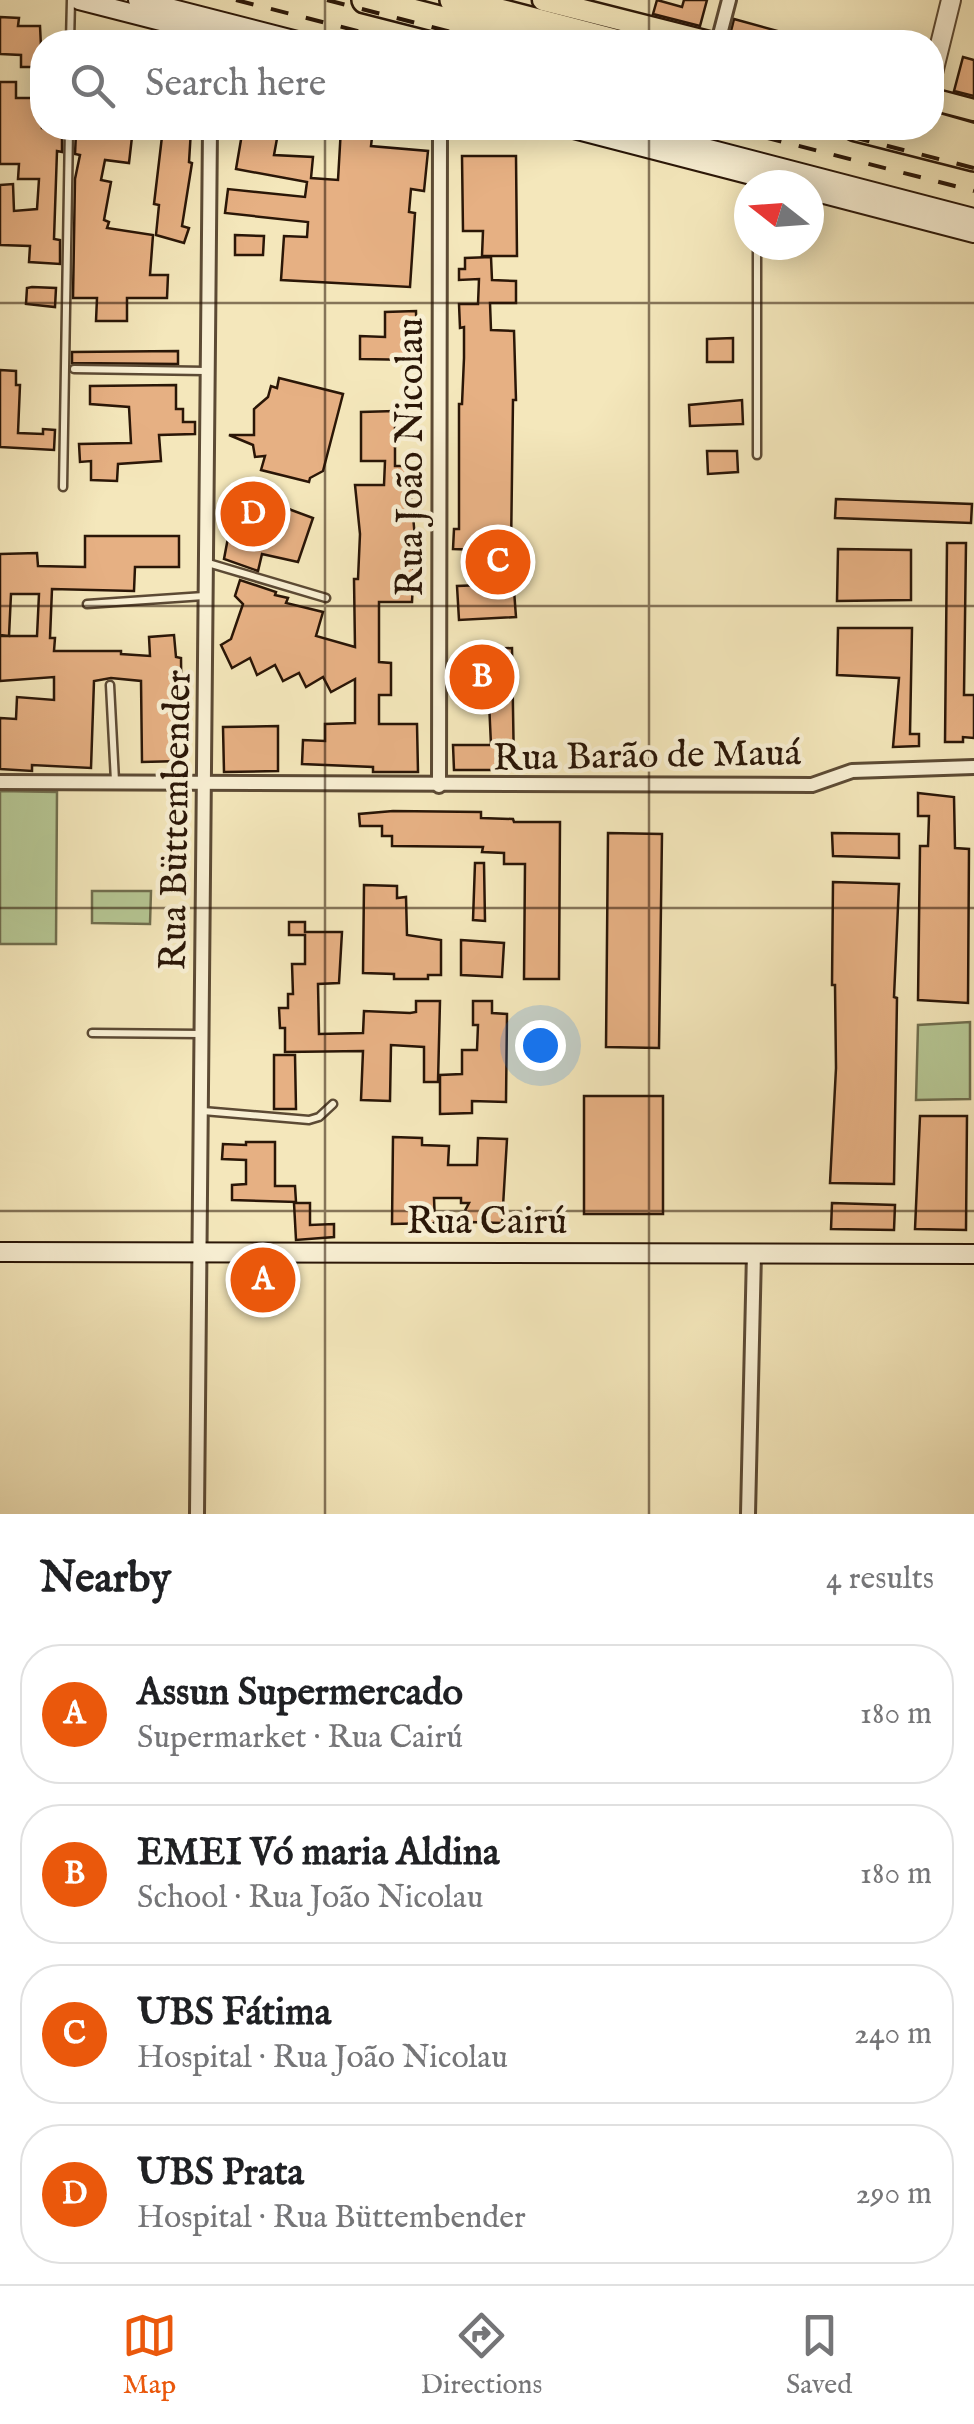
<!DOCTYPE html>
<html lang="en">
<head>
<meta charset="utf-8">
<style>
	:root { --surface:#fff; --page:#f2f2f2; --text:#202124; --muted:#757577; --line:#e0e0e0; --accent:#ea580c }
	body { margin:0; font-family:"IM FELL English",serif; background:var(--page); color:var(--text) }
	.compass { position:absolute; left:734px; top:170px; width:90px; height:90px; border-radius:50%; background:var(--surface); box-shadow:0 5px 25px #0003; rotate:287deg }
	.you { position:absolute; left:540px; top:1045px; width:35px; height:35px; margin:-25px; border:8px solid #fff; border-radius:50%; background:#1a73e8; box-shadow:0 0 0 15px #1a73e833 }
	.badge { display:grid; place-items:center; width:65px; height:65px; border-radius:50%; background:var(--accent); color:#fff; font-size:32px; font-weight:700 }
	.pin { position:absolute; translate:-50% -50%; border:5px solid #fff; box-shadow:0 2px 10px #0006 }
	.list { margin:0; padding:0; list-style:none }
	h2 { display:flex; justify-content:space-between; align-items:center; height:130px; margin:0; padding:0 40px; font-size:42px }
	h2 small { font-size:32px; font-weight:400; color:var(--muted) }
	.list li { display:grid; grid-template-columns:65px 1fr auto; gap:30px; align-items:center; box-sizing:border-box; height:140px; margin:0 20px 20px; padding:0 20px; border:2px solid var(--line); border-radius:40px }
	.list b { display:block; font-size:38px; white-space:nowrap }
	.list p { margin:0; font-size:32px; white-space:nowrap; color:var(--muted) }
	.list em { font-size:32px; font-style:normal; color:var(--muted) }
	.icon { flex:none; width:55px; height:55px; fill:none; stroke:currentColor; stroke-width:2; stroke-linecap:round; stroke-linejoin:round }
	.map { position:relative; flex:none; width:974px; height:1514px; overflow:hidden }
	.search { position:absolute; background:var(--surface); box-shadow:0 5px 25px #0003; left:30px; right:30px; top:30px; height:110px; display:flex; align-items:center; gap:25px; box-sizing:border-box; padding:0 35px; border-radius:40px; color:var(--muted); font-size:38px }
	.sheet { height:770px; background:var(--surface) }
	nav { display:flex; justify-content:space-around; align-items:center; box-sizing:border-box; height:140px; border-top:2px solid var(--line); background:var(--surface); font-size:28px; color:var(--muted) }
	nav a { display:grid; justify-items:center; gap:5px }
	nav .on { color:var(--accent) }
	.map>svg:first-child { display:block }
</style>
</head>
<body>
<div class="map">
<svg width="974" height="1514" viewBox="0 0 974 1514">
	<rect width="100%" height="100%" fill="#f4e7bb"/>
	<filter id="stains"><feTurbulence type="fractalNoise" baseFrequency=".002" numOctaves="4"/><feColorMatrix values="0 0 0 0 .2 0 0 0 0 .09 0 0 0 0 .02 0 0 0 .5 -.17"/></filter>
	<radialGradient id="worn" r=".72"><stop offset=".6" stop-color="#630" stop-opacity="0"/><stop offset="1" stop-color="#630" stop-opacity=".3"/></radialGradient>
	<g fill="#b6c794" stroke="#706e4e" stroke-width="2.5">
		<polygon points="0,791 57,792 56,944 0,944"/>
		<polygon points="92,891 151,891 150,924 92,923"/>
		<polygon points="970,1022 970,1099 916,1100 918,1025"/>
	</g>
	<g fill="#e6b083" stroke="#2a1607" stroke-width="2.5">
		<polygon points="657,0 682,7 684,0 707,0 700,26 653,14"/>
		<polygon points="0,17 19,18 18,26 40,26 42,67 21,67 21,55 0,54"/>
		<polygon points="734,19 807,39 806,42 740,42 729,39"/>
		<polygon points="963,57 974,60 974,96 954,91"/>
		<polygon points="0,82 16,82 16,98 42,98 42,128 58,128 62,131 62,152 57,151 54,239 60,240 60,264 29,262 30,246 0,245 0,185 13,184 14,211 37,209 39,179 18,179 19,164 0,164"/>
		<polygon points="91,128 122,128 121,136 132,137 129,163 105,160 101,180 111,182 104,220 109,222 107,228 153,235 150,275 168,275 167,298 127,298 127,321 96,321 97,298 73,298 75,179 80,155 75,154 76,133 90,135"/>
		<polygon points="163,128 191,130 189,162 192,163 182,226 189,228 184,243 156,235 159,205 154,204"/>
		<polygon points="243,128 278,133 274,155 313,157 311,178 338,180 341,128 373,128 371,146 428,151 424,191 411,189 409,212 415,213 410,287 281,280 284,236 307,237 308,222 225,213 228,189 305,197 307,182 236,169"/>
		<polygon points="462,156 516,156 517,256 482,256 483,231 463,231"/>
		<polygon points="235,235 264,236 263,255 235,255"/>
		<polygon points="491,257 492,280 516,281 516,303 490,303 491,330 514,331 516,400 513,400 511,550 516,617 459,620 457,586 482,585 482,550 453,549 454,529 459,529 459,404 462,404 464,358 464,327 460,328 459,304 478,304 479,279 459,280 459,269 465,269 465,258"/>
		<polygon points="32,287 56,288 55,307 26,304 27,288"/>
		<polygon points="416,311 417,360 360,359 360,336 385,337 385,312"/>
		<polygon points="733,338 733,362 707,362 707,339"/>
		<polygon points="178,351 178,364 72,363 72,352"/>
		<polygon points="0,370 16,371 16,385 20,385 18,433 43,434 43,429 55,430 54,450 0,447"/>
		<polygon points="279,378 343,394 323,471 310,478 309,482 261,470 265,456 255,457 253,445 229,435 254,435 254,409 268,397 271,386 277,388"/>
		<polygon points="176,385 176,409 183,409 183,422 195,422 195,434 159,435 161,461 118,464 117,481 91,480 91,461 80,462 79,444 131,443 129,407 90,404 90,386"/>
		<polygon points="742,400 743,424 690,426 689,405"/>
		<polygon points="395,411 395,466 413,466 410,515 413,515 415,539 412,602 379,602 379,662 391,663 391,695 379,695 379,724 417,724 418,772 373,772 373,767 302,764 303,740 325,741 325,724 355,723 355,679 331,692 323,677 306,687 299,673 283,681 275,665 257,675 250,658 232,668 221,645 231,639 243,604 235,596 240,580 276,592 275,595 288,598 286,603 323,612 316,636 355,647 354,579 358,579 360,534 355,485 384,485 385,461 361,461 361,412"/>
		<polygon points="707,451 737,451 738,472 708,474"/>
		<polygon points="836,499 972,504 971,523 835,518"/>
		<polygon points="234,506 283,519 286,508 313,518 298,562 262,554 258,571 224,559"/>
		<polygon points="85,536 179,536 179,567 135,567 134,591 52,589 50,638 55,638 54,651 121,651 121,654 150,656 149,637 174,635 176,657 181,658 182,761 142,762 141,681 111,678 94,681 91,768 32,765 32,771 0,769 0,718 16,719 17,697 54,700 54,677 0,681 0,636 37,636 39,594 11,594 9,636 0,635 0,554 37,553 38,566 85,567"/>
		<polygon points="947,543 966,543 964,695 974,695 974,738 963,737 963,742 945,742"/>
		<polygon points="838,549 911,550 911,600 837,601"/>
		<polygon points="838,628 912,628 910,734 919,734 919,746 893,747 899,678 837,675"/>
		<polygon points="512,648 514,770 454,770 453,745 491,745 489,702 462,703 461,650"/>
		<polygon points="278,726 278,771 224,772 223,727"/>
		<polygon points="918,793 954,797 955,848 969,849 968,1003 918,1000 920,846 928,846 929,816 918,816"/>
		<polygon points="393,811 481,812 481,818 513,819 514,822 560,822 559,979 524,979 525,864 504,864 504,853 482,852 483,847 392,846 392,836 382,836 382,826 360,826 359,814"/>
		<polygon points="608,833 662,834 659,1048 606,1047"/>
		<polygon points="832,833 899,834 899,858 833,856"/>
		<polygon points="475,863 484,863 485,921 473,920"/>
		<polygon points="833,882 899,884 894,997 897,998 894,1184 830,1183 836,1068 835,985 832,985"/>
		<polygon points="364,885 397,886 397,898 406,897 407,935 441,940 441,975 428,975 428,979 394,979 394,974 363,973"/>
		<polygon points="289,922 305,922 305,932 342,932 339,983 318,984 319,1034 363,1033 364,1011 410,1013 416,1012 416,1001 440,1001 438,1082 424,1082 424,1047 391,1045 390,1101 361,1100 363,1051 285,1052 285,1028 280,1028 279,1008 288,1008 288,994 293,994 292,964 305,964 305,935 289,935"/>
		<polygon points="461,940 504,943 502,977 461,975"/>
		<polygon points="473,1001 492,1001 492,1013 507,1014 506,1102 472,1101 472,1113 440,1114 440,1075 462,1074 462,1050 477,1050 478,1025 473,1025"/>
		<polygon points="274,1055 295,1055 296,1109 274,1109"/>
		<rect x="584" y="1096" width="79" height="118"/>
		<polygon points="920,1116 967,1116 966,1230 915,1229"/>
		<polygon points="393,1137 422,1138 422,1145 449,1146 448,1165 477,1165 478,1138 507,1139 502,1223 469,1222 457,1226 469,1203 461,1203 461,1198 434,1198 435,1223 392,1224"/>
		<polygon points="246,1142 275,1142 275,1186 295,1186 296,1202 232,1200 232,1185 246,1184 246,1160 222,1159 223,1144 246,1145"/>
		<polygon points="294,1203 310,1203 310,1225 334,1224 334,1237 296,1240"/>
		<polygon points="832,1203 895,1205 894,1230 831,1229"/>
	</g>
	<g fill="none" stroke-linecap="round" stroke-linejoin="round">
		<g stroke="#5c4a34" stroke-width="11">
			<g id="service">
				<polyline points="70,42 71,0"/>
				<polyline points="757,245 757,455"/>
				<polyline points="74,369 206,371"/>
				<polyline points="63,487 69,128"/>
				<polyline points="208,563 326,598"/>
				<polyline points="87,604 204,596"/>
				<polyline points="110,685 115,781"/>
				<polyline points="92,1033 201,1034"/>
				<polyline points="203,1111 309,1120 319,1117 333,1104"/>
			</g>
		</g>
		<g stroke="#5c4a34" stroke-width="18">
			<g id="minor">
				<polyline points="718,42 729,0"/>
				<polyline points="0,782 812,785 852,771 974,767"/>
				<polyline points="439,786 440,128"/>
				<polyline points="197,1514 210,128"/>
				<polyline points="748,1514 754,1253"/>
			</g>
		</g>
		<g stroke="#5c4a34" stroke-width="22">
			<polyline id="tertiary" points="932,77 951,0"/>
		</g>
		<g stroke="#2a1607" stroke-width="22">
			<g id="secondary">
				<polyline points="79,0 243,42"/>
				<polyline points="138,0 301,42"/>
				<polyline points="570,128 790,185"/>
				<polyline points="628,128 974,218"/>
				<polyline points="809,190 974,233"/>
				<polyline points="0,1252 974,1254"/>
			</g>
		</g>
		<g stroke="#2a1607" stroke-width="25">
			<g id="primary">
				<polyline points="543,0 709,42"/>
				<polyline points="932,99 974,110"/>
			</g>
		</g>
		<g stroke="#2a1607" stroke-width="30">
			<g id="motorway">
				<polyline points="365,0 529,42"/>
				<polyline points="453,0 615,42"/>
				<polyline points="932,125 974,137"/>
				<polyline points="856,128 974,158"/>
			</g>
		</g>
		<use href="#service" stroke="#f8efd3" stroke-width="6"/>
		<use href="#minor" stroke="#f8efd3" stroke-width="12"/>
		<use href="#tertiary" stroke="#f8efd3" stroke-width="18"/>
		<use href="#secondary" stroke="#f8efd3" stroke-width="18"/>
		<use href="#primary" stroke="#f4e7bb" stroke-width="20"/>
		<use href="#motorway" stroke="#f4e7bb" stroke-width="25"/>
		<g stroke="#2a1607" stroke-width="4" stroke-dasharray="18 18" stroke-linecap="butt">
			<polyline points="236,0 401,42"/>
			<polyline points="327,0 490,42"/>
			<polyline points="729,128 974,191"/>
			<polyline points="817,128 974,168"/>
		</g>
	</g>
	<path fill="none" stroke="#2a1607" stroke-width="2.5" stroke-opacity="0.55" d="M325 0V42M649 0V42M325 128V1514M649 128V1514M0 303H974M0 606H974M0 908H974M0 1211H974"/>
	<g text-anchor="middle" stroke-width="9" stroke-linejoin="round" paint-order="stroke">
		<g font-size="38" fill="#2a1607" stroke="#f8efd3">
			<text transform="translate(409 457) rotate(-90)" y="13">Rua João Nicolau</text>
			<text transform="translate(647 754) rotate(-1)" y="13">Rua Barão de Mauá</text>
			<text transform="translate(174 820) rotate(-89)" y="13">Rua Büttembender</text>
			<text x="487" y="1233">Rua Cairú</text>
		</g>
	</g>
	<rect width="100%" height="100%" filter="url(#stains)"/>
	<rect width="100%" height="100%" fill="url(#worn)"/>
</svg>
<svg class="compass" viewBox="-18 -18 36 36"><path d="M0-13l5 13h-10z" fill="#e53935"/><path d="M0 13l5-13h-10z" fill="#757577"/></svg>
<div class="you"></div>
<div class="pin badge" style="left:263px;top:1280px">A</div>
<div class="pin badge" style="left:482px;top:677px">B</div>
<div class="pin badge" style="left:498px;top:562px">C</div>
<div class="pin badge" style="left:253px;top:514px">D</div>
<div class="search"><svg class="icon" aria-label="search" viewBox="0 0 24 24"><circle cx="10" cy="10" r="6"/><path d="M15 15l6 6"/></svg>Search here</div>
</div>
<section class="sheet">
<h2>Nearby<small>4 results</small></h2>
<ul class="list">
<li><span class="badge">A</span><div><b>Assun Supermercado</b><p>Supermarket · Rua Cairú</p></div><em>180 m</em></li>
<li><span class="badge">B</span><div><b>EMEI Vó maria Aldina</b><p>School · Rua João Nicolau</p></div><em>180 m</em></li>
<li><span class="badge">C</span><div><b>UBS Fátima</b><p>Hospital · Rua João Nicolau</p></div><em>240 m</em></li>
<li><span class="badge">D</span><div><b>UBS Prata</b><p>Hospital · Rua Büttembender</p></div><em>290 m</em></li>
</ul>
</section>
<nav>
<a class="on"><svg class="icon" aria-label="map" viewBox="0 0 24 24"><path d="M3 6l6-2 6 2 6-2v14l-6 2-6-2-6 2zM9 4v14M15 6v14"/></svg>Map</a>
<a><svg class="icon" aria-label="directions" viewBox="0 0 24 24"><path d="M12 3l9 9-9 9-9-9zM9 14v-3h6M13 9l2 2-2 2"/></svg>Directions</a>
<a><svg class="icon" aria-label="saved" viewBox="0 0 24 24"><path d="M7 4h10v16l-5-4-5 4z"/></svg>Saved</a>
</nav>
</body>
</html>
